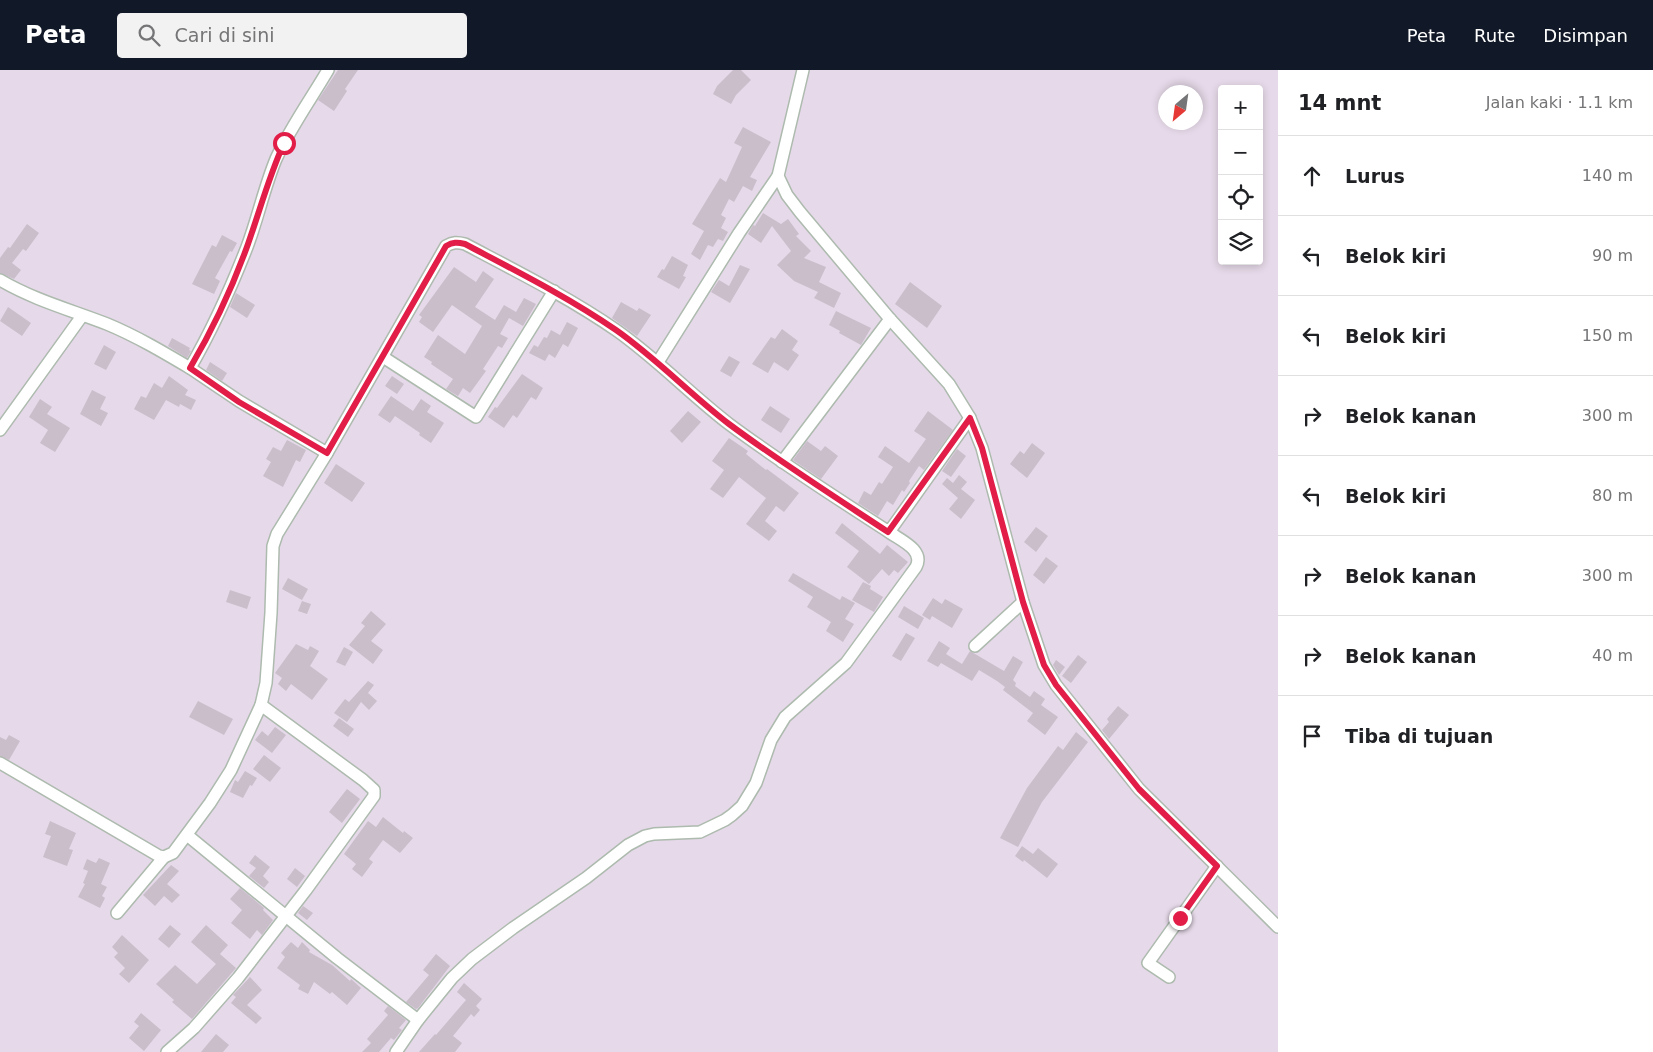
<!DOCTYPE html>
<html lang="id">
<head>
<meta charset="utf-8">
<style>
	:root { --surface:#fff; --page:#f2f2f2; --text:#202124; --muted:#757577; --line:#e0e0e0; --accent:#111827 }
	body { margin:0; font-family:"DejaVu Sans",sans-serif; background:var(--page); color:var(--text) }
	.controls { position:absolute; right:15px; top:15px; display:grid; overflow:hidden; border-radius:5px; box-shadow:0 2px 8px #0003 }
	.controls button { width:45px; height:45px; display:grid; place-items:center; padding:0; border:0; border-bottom:1px solid var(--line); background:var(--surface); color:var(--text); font:25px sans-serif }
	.compass { position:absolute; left:1158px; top:15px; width:45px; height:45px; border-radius:50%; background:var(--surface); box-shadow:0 2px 8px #0003; rotate:209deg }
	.stop { position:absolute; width:15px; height:15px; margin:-11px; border:4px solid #e11d48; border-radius:50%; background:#fff }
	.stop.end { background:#e11d48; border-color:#fff; box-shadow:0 1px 5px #0008 }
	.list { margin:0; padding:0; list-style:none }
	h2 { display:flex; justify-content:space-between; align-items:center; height:65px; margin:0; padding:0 20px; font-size:21px }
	h2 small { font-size:16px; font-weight:400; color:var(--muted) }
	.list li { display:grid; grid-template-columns:32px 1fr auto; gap:15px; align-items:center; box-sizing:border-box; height:80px; padding:0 20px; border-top:1px solid var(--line) }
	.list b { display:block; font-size:19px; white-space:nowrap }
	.list em { font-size:16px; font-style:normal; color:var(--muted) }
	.icon { flex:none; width:28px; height:28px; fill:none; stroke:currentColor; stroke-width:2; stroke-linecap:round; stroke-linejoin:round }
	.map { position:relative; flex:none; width:1278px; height:982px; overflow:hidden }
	header { display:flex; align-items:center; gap:30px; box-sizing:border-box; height:70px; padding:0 25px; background:var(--accent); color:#fff }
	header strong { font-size:24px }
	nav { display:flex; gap:28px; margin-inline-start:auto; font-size:18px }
	.search { width:350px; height:45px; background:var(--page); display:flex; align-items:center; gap:12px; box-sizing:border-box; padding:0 18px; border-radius:5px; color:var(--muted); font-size:19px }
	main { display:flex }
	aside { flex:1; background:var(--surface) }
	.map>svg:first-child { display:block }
</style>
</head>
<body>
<header>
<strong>Peta</strong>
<div class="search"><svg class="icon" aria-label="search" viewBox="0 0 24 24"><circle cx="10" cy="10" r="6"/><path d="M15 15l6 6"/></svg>Cari di sini</div>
<nav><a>Peta</a><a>Rute</a><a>Disimpan</a></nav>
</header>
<main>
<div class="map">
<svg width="1278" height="982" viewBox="0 0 1278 982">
	<rect width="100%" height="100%" fill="#e6d9e9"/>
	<g fill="#cabecb">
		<polygon points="338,0 358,0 345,19 347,21 334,41 318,30"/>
		<polygon points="733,0 741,0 751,10 736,25 731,34 713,24 717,16"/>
		<polygon points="743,57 771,72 750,107 757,110 752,121 743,116 734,132 729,129 721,145 726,148 721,158 728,162 723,171 718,169 713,177 708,175 700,190 691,184 704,161 692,154 720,108 726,112 742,77 734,73"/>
		<polygon points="763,143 781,154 788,149 799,164 796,166 811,181 804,188 826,197 819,212 841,223 834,238 814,228 818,222 794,211 777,195 791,181 772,156 761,173 748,164 753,155 755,156"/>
		<polygon points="27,154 39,163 26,181 23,179 12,193 21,200 14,209 0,203 0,188 8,177 10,178"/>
		<polygon points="222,165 237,173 232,182 230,181 215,208 220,211 214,224 192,214 212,175 216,177"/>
		<polygon points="672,186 688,195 683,206 686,207 679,219 657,207 662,199 664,200"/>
		<polygon points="740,195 750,199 730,233 711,222 719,210 729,216"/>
		<polygon points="454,197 476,212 483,201 494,209 475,237 495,250 504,235 516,242 524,228 536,234 523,256 509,248 500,264 508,268 502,278 498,276 483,299 486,301 470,323 463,318 458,326 446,319 453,309 431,294 432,292 424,287 438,265 465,284 482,256 452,235 433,262 419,252 422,247 419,245"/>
		<polygon points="910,212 942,236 927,258 895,234"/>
		<polygon points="236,223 255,235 247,248 230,237"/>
		<polygon points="621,232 637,241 639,238 651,245 637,266 612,248"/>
		<polygon points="8,237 31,253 22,266 0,251"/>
		<polygon points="836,241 871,258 861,275 839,263 840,261 829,255"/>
		<polygon points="567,252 578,258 568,277 563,274 555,288 549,284 545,291 529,283 534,275 538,277 544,267 547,268 551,260 560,265"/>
		<polygon points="782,259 798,271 792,280 799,285 788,301 774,292 768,303 752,294 771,267 775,269"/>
		<polygon points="172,268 190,278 189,280 191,281 187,288 168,276"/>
		<polygon points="104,275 116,282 106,300 94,294"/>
		<polygon points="729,286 740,292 731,307 720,301"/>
		<polygon points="210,292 227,303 222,311 206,300"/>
		<polygon points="522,304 543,318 536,330 531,327 517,348 513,345 504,358 488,347 495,337 497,338"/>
		<polygon points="169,306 188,320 185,325 196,330 191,340 180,334 179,337 166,330 154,350 134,339 141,326 146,328 154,313 162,318"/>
		<polygon points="392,306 404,314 397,324 385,316"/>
		<polygon points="92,320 106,327 100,339 108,343 101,356 80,344"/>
		<polygon points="391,326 413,341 421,329 431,336 427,342 444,353 431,373 419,365 420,363 395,346 390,353 378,345"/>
		<polygon points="40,329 52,337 47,344 70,358 55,382 40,373 48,360 29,347"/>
		<polygon points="770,336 790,349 781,363 761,350"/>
		<polygon points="688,341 701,352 682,373 670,361"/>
		<polygon points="928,341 953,360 924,400 919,396 909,411 910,413 904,422 902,420 893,435 887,431 878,446 858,433 864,421 871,425 879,412 882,414 893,397 878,387 885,376 909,393 926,369 914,361"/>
		<polygon points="729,368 748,381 746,384 766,400 767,399 799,423 784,442 776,436 765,451 777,461 769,471 746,454 766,428 739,407 723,428 710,419 724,400 712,391"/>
		<polygon points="287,370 306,380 300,392 296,390 283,417 263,406 271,392 266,389 273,377 281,381"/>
		<polygon points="807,371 821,381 825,376 838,386 821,409 793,390"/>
		<polygon points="1032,373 1045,383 1027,408 1010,394 1020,381 1024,384"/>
		<polygon points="957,379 966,386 951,407 942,401"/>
		<polygon points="336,394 365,413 352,432 324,413"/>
		<polygon points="959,405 967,412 961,419 975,430 961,449 949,439 958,428 942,414 947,408 953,413"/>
		<polygon points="842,453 880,484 887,475 908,492 898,503 894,500 889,506 882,499 869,514 847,497 859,481 835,463"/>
		<polygon points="1036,457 1048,466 1036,482 1024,472"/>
		<polygon points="1046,487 1058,496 1044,514 1033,505"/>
		<polygon points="793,503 840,530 842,526 855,533 845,549 854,554 843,572 826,561 831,552 807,537 813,527 788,511"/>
		<polygon points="288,508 308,519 302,530 282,519"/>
		<polygon points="863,512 871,516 870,519 883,527 874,542 852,530"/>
		<polygon points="230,520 251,527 247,539 226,532"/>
		<polygon points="933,528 942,534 945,529 963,539 952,558 932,546 930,550 922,545"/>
		<polygon points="302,531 311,534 307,544 298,541"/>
		<polygon points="904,536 924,548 918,559 898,547"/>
		<polygon points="371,541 386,554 371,571 383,580 373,594 349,575 365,556 361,553"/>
		<polygon points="906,563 915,568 901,591 892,586"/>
		<polygon points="939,571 950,578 946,584 962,594 970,581 1004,601 1013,586 1023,592 1013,610 1016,613 1015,616 1030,627 1034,621 1045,629 1041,635 1058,647 1045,665 1027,651 1033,643 1003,620 1005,617 997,611 979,600 972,611 941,593 938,597 927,591"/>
		<polygon points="296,574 308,580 310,576 319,581 310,596 328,609 312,630 291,614 286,621 278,614 282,608 275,603"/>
		<polygon points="344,577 353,582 345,596 336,592"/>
		<polygon points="1078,585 1087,592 1071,613 1062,606"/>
		<polygon points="1056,590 1065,597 1059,605 1053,595"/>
		<polygon points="368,611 374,615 368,623 377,631 369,640 361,632 347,652 334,643 345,629 349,632"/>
		<polygon points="198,631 233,649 224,665 189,647"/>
		<polygon points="1118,636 1129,645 1109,669 1102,660 1109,652 1107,649"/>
		<polygon points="339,648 354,659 348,667 333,656"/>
		<polygon points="275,657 286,665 272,683 255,670 262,661 268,666"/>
		<polygon points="1076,662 1088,672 1042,732 1018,777 1000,768 1027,718 1058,676 1063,680"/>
		<polygon points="9,665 20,671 9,690 0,686 0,667 6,670"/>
		<polygon points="264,685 281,698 270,712 253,699"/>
		<polygon points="245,701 257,708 252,716 250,715 243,728 230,722 235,710 238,712"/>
		<polygon points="347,719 360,729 342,753 329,742"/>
		<polygon points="383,747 403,763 404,761 413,768 400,783 383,770 369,789 373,792 362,807 352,799 356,794 344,784 368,751 376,757"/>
		<polygon points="50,751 76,763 69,779 73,780 67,796 43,787 51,766 45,764"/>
		<polygon points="1022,776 1033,784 1038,778 1058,794 1047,808 1024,790 1023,792 1015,786"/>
		<polygon points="255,785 270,797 263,806 269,812 264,818 249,806 256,798 249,793"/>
		<polygon points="99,788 110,793 101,814 107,817 102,826 105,828 100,838 78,827 85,814 83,813 88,801 83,799 87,789 96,793"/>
		<polygon points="171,795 179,801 167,814 180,825 172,833 164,826 155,836 143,825"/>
		<polygon points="295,798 305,806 297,817 287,809"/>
		<polygon points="240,818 264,838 263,840 273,850 262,865 257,860 250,869 231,853 242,840 230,829"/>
		<polygon points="303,836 313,843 307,850 298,843"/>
		<polygon points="170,855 181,864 169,878 158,869"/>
		<polygon points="206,855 228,875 220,884 236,898 192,949 172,932 174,930 156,914 175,895 197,914 216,894 191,872"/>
		<polygon points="122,865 149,890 129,913 119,904 125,898 114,887 118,883 112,877"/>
		<polygon points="291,872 298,878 302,872 310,880 309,882 332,895 350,911 351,909 361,918 347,935 332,922 330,924 314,912 308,924 298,919 300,915 277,898 285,887 281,883"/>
		<polygon points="436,884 450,896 418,938 416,939 406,932 429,905 423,900"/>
		<polygon points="250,907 262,920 247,935 262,948 256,954 231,933 236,927 233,925"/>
		<polygon points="464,913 482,929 476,936 480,940 474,947 471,944 453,966 462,973 455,982 419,982 435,964 436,965 466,930 457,922"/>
		<polygon points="388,936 406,950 399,958 402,960 394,970 391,968 379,982 362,982 371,973 367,969 388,945 384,941"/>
		<polygon points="141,943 161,960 144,981 129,968 139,956 134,952"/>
		<polygon points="216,964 229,975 223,982 201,982"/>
	</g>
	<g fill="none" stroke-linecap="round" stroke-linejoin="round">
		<g stroke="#adbaae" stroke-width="14">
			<g id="street">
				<polyline points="803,0 778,106 787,125 800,142 890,249 949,314 970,348 982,378 1023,532 1044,595 1056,615 1139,719 1278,857"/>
				<path d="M0 210C34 230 71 240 107 254 136 266 163 282 190 298 212 260 231 218 247 177 258 148 264 118 276 89 290 58 311 29 328 0"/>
				<polyline points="383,287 476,347 554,221"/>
				<polyline points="658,292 739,163 778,106"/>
				<path d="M190 298 239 331 327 383 446 176C453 172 457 172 465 174 516 201 568 227 616 260 656 288 690 324 729 354 780 392 835 427 889 462L970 348"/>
				<polyline points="0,360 82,246"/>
				<polyline points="782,392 890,249"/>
				<polyline points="975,576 1023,532"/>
				<polyline points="0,693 159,786 164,787 173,783 210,733 231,700 261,635 266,613 271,543 273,476 277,464 327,383"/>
				<polyline points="187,765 337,888 418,950"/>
				<polyline points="117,843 164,787"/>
				<polyline points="1169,907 1148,893 1217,796"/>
				<polyline points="167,982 194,958 238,908 306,820 374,726 374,720 363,710 261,635"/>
				<path d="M396 982 418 950 452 908 472 889 513 858 586 808 628 775 645 766 654 764 700 762 725 750 732 745 742 736 756 713 771 670 785 647 846 593 916 497C925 480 900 470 889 462"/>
			</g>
		</g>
		<use href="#street" stroke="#fff" stroke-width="11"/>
	</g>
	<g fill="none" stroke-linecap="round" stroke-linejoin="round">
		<path stroke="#e11d48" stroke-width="6" d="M284 73C269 106 260 140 248 174 233 216 213 259 190 298L239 332 327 383 446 176C453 172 457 172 465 174 516 201 568 227 616 260 656 288 690 324 729 354 780 392 835 427 888 462L970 348 982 378 1023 532 1044 595 1056 615 1139 719 1217 796 1180 848"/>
	</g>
</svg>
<div class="controls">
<button>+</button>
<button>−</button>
<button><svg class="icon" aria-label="locate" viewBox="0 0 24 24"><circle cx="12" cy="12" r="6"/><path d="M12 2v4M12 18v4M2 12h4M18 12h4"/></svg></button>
<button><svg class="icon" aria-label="layers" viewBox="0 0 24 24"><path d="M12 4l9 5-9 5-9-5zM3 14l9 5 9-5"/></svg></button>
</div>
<svg class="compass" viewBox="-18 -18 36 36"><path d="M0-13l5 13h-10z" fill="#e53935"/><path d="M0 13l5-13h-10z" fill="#757577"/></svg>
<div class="stop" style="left:284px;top:73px"></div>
<div class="stop end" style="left:1180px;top:848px"></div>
</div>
<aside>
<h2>14 mnt<small>Jalan kaki · 1.1 km</small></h2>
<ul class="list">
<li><svg class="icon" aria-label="ahead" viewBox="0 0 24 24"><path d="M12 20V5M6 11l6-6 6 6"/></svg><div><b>Lurus</b></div><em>140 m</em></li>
<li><svg class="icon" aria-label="left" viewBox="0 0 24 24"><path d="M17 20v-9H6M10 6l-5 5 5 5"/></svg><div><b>Belok kiri</b></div><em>90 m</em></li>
<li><svg class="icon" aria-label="left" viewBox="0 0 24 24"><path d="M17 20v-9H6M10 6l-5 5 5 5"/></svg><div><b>Belok kiri</b></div><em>150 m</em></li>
<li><svg class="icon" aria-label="right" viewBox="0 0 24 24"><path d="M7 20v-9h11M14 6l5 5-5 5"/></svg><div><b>Belok kanan</b></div><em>300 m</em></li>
<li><svg class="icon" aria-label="left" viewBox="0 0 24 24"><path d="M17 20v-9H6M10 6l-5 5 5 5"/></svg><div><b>Belok kiri</b></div><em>80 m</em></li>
<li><svg class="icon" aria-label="right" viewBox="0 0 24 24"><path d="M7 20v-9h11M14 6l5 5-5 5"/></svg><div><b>Belok kanan</b></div><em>300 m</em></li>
<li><svg class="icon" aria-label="right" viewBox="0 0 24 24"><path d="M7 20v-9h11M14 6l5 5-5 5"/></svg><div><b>Belok kanan</b></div><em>40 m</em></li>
<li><svg class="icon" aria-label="arrive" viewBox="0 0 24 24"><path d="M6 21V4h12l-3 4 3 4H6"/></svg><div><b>Tiba di tujuan</b></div></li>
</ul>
</aside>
</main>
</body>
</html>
